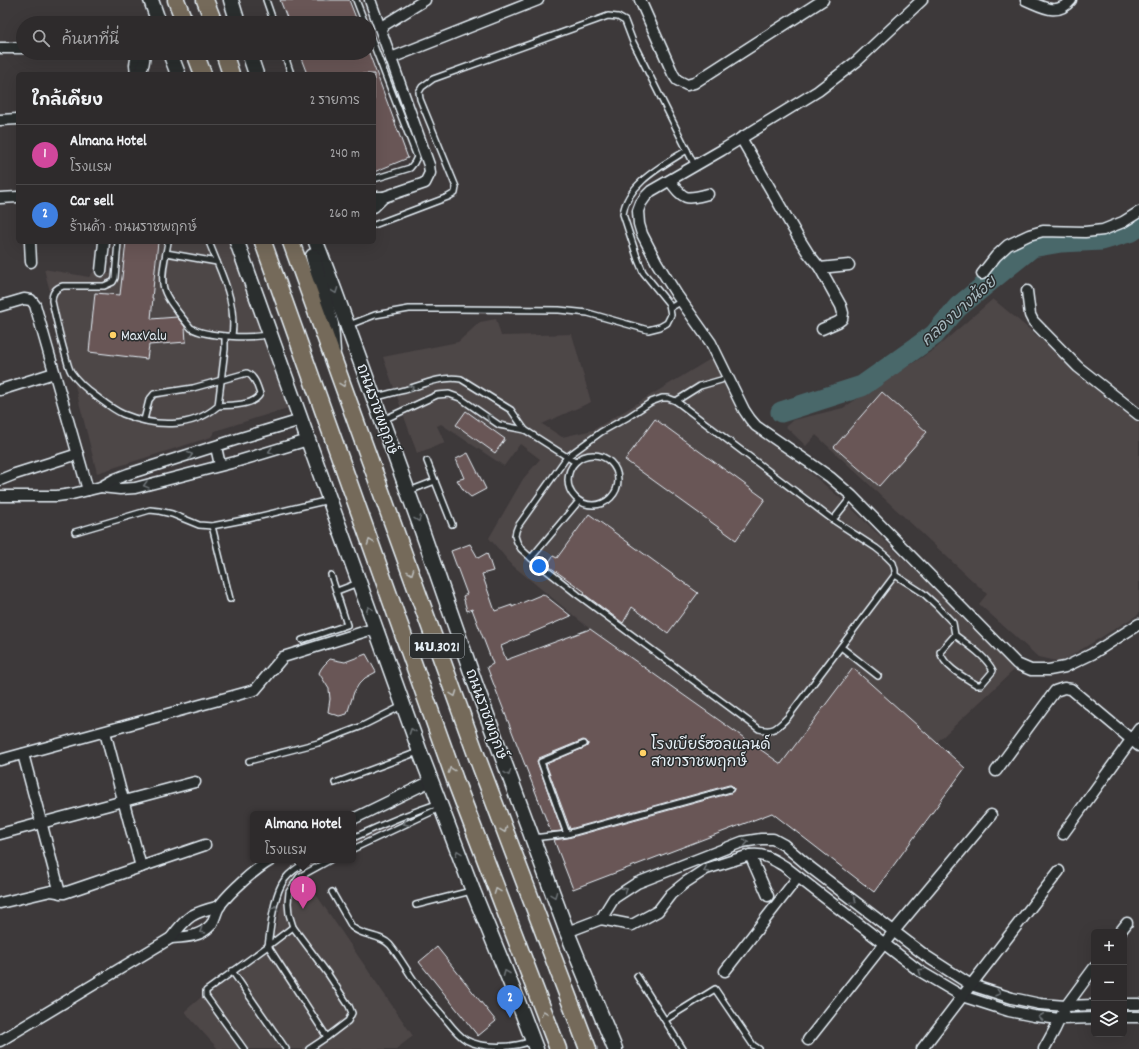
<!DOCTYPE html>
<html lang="th">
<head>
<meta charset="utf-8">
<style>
	:root { --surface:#2e2b2c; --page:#3a3738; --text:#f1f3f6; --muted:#a7a7a9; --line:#494748; --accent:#ffd166 }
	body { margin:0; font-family:Dekko,"Playpen Sans Thai",sans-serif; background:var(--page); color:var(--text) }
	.controls { position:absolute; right:12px; bottom:12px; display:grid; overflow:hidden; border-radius:6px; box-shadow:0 4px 16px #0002 }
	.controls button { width:36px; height:36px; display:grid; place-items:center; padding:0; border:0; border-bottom:1px solid var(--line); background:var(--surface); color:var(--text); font:20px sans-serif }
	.you { position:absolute; left:539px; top:566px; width:14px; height:14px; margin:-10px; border:3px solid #fff; border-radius:50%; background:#1a73e8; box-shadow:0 0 0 6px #1a73e833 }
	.badge { display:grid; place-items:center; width:26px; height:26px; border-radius:50%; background:var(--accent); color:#fff; font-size:13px; font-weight:700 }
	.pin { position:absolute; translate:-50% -33px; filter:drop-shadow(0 1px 2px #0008) }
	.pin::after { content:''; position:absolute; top:21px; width:14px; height:12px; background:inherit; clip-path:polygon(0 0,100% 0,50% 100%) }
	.popup { position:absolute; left:250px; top:811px; width:106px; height:52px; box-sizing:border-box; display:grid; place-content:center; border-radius:6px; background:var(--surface); filter:drop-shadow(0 1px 3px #0005); font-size:13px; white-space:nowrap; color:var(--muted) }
	.popup b { font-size:15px; color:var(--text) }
	.popup::after { content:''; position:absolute; left:50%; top:100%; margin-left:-8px; border:8px solid transparent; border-top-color:var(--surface) }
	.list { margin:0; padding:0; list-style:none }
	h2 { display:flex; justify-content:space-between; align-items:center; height:52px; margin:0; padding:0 16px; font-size:17px }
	h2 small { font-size:13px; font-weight:400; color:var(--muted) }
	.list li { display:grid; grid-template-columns:26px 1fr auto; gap:12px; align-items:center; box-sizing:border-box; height:60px; padding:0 16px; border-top:1px solid var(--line) }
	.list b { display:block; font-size:15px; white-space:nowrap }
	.list p { margin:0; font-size:13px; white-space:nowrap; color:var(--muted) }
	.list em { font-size:13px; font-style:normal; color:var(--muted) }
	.icon { flex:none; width:22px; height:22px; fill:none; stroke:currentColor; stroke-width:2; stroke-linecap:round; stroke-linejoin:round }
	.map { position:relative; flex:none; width:1139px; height:1049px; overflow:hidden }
	.search { position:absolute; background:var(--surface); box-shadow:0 4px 16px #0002; left:16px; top:16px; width:360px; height:44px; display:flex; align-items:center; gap:10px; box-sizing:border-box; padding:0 14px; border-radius:22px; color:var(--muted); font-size:15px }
	.panel { position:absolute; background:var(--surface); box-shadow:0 4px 16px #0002; left:16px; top:72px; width:360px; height:172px; border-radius:6px }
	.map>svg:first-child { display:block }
</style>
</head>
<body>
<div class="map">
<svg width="1139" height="1049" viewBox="0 0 1139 1049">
	<rect width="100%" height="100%" fill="#3d393a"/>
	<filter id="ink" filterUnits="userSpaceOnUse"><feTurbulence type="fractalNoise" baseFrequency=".025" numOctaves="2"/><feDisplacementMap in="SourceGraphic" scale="8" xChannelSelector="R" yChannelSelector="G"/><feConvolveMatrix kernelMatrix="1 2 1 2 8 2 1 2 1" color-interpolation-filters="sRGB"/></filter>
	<g filter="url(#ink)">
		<g fill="#4d4647">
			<polygon points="122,242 230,242 288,408 215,431 211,437 97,473 72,374 44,269 89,277 93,272 120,275"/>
			<polygon points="993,299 1139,421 1139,614 1061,662 1038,657 979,604 987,594 816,435 806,446 786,427 794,420 843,408 935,349"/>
			<polygon points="496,319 501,336 572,334 591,402 542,424 562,437 593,430 717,355 749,421 846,503 1012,664 1013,671 936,743 853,668 781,764 590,629 512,565 489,538 523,479 540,459 520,444 504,466 441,424 437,426 445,443 417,453 383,357 458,342 480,322"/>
			<polygon points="432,801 436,811 353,852 353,839"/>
			<polygon points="311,860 338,860 304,877 413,1036 396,1049 218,1049 190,1018 185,1011 274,935 287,882 281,879 297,867"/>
		</g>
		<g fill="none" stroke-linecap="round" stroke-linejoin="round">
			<polyline stroke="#49676b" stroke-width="21" points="781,412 862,386 934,335 958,307 1032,247 1061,242 1102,240 1132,231 1139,226"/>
		</g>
		<g fill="#695657" stroke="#e8f1f8">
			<polygon points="280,0 349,0 358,23 289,23"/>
			<polygon points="299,53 369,53 408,158 374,172 374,74 307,74"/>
			<polygon points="126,242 158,242 152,298 153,298 151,319 177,317 185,327 186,342 149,345 147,359 89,352 95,293 120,295"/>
			<polygon points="882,392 927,432 879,486 834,447"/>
			<polygon points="466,411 505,439 495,453 456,425"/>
			<polygon points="655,419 765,499 736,540 625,460"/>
			<polygon points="468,453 486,489 471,497 464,491 457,480 464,478 456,459"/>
			<polygon points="589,514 698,593 668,633 632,607 623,623 584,594 585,592 547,565 553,556 557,558"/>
			<polygon points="470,544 478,558 487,553 493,571 482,574 495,611 512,605 512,607 543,594 571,616 501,646 506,660 590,629 781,764 853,668 965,768 874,892 772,813 573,889 554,840 568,838 731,793 734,790 734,788 731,785 729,785 570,829 546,764 586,747 588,745 588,743 586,741 583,740 539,758 537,761 562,831 551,832 487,667 493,664 472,609 467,611 463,596 467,594 451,551"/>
			<polygon points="366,654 376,672 365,678 359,684 354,692 347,714 339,716 328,712 330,699 329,689 319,673 321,669 324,665 330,659 345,662"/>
			<polygon points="437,947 496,1021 478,1036 419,962"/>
		</g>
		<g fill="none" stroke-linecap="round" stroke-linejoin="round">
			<g stroke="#e8f1f8" stroke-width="8">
				<g id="service">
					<polyline points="266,0 274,23"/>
					<polyline points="356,0 365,23"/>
					<polyline points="369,33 417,157 414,163 410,168 374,179"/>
					<polyline points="284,53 291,74"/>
					<polyline points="374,225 448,197 455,193 456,187 420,99 419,92 422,87 433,79 608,16 618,17 625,21 633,42 695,166"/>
					<path d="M118 242 115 278 113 282 104 286H63C55 288 52 293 52 301 56 319 60 337 65 354 67 360 68 367 71 372 78 382 87 390 97 397 105 403 114 410 123 414 155 427 191 429 218 406L225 349V336"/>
					<path d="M168 242C166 255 160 276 164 289 168 302 182 317 191 328 206 337 253 339 270 334"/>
					<polyline points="209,242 217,262"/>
					<path d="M166 253 217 262C227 286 236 309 232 336"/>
					<polyline points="670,308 682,301"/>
					<path d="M349 325 375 315 409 309H452L559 310 588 313 648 330 660 327 667 323 671 315 669 304 643 272 638 260 623 214C627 183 664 165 687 150"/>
					<path d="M375 397C385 395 395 392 405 390 424 384 441 376 461 379L511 410 525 430"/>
					<polyline points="676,401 700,386 721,380"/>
					<path d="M144 420 149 400 154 394 193 388 247 373C255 377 257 385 260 394 254 406 230 405 218 406"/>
					<polyline points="383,420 437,395 449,394 460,398 499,425 525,430 575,462"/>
					<circle cx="593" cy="480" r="25"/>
					<polyline points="427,461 452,524"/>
					<polyline points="409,491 435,481"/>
					<path d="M833 520 676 401 668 398H662L651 402 628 417 601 432 567 457 518 526 516 531 515 536 517 542 521 549 531 558 578 595 759 729C774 733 778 727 788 717L895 575V570L893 563 886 556 876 548 833 520 852 496"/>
					<polyline points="212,526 230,599"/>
					<polyline points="75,532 150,510 159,511 172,514 199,525 212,526 248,519 329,500"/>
					<polyline points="531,558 579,501"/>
					<path d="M895 575 923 593 936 605 953 623 955 635 940 652C945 668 964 677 977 685H981L993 671C986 656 968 645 955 635"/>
					<polyline points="337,591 358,583"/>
					<polyline points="302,640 347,625 331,575"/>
					<polyline points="841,647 878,676"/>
					<polyline points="249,761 318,743 360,727 402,706"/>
					<polyline points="335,783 418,752"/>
					<polyline points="567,834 541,762 584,744"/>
					<path d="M353 838C381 825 409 813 439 803"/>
					<polyline points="533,838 567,834 730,789"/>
					<polyline points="353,849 440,808"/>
					<path d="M310 860C301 865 291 871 285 879 273 895 271 927 268 946L327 1037"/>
					<path d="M332 892 352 927C363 937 380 934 390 945 400 957 407 971 416 983 423 993 431 1002 439 1011 448 1021 455 1033 466 1040 482 1049 514 1048 531 1041"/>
					<polyline points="416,905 471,891"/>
					<polyline points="232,971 286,1049"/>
					<polyline points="637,976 683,1049"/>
					<polyline points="665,1020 715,989 753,1045 759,1049"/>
					<polyline points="244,1049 206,996 206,991 268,946 293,927"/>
					<polyline points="309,1049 327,1037 348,1021 352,1013 349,1006 328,974 293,927 289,914 288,903 289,892 299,877 330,860"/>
				</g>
			</g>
			<g stroke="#e8f1f8" stroke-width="13">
				<g id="minor">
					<polyline points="370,0 429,165 430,173 425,183 384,197"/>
					<polyline points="640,0 673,74 677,80 687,85 694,83 823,0"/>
					<polyline points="922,0 857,61 818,91 722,150 651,191 646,196 641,203 638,211 639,224 642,234 657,263 677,295 711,343 744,410 750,419 756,426 810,463 830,477 852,496 1017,664 1031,670 1049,670 1065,667 1092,654 1139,624"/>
					<path d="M1026 0C1043 7 1057 17 1071 0"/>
					<polyline points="381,27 425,0"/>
					<polyline points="0,48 23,48"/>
					<polyline points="391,58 538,0"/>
					<polyline points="136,74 135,65 137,53"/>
					<path d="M139 74C143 68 145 60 144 53"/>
					<polyline points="0,120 18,119"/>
					<polyline points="741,138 798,237 808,253 820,268 849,265"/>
					<path d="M670 181C684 200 685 200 708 194"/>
					<polyline points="374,197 384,197 374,207"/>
					<polyline points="0,198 18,197"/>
					<polyline points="30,242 31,262"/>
					<polyline points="820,268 841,306 843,313 842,319 838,322 822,329"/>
					<polyline points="101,271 104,242"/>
					<polyline points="982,274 996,256 1008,245 1029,235 1043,231 1085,232 1103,230 1123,222 1139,212"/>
					<polyline points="1027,291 1030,315 1033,321 1078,367 1139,415"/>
					<polyline points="0,306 24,299 31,300 35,305 88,490"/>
					<polyline points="0,390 54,373"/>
					<polyline points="216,447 220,465"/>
					<polyline points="0,480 15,474 78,454"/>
					<polyline points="101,487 120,489 135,488 235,462 308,440"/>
					<polyline points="0,496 57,496 72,494 101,487 115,479 128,474 241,438 301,420"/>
					<polyline points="105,732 141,867"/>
					<polyline points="23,754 60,893"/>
					<polyline points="0,760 255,690 283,657 376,628"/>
					<polyline points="996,771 1055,691 1064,688 1071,689 1139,746"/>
					<polyline points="353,819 431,781"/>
					<polyline points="0,834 195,782"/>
					<polyline points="1063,834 1139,729"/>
					<polyline points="750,855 768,896"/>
					<polyline points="0,903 51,891 64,893 205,845"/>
					<polyline points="601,919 614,898 637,883 742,842 761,839 773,839 784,845 811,868 926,956 971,985 1012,998 1040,1004 1066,1006 1094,1005"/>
					<path d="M567 932 601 919 632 925 658 911 671 894 686 882 706 869 750 855C764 853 772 859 784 866L918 970 962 996 1009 1011 1034 1016 1060 1019 1094 1018"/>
					<polyline points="1120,932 1127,923"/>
					<path d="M171 938C186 937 200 937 211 925 215 919 216 911 220 905 231 891 255 869 271 860"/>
					<polyline points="725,971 798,877"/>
					<polyline points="1124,1004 1139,1004"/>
					<polyline points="1124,1017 1139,1017"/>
					<polyline points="808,1040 894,931 991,815"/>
					<path d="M0 1041 171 938C188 915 192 913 220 906"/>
					<polyline points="922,1049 971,985 1059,871"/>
					<polyline points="1044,1049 1055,1029 1066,1006 1094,968"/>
				</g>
			</g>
			<g stroke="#e8f1f8" stroke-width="17">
				<g id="secondary">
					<polyline points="151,0 159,23"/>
					<polyline points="231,0 238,23"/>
					<polyline points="170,53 178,74"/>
					<polyline points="249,53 256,74"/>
					<polyline points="237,242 420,752 473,891 517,999 536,1049"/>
					<polyline points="316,242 334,289 420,525 475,683 567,932 615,1049"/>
					<polyline points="313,256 331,324 333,351"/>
				</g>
			</g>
			<g stroke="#e8f1f8" stroke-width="19">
				<g id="primary">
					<polyline points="176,0 185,23"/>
					<polyline points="205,0 214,23"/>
					<polyline points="195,53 203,74"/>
					<polyline points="224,53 231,74"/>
					<polyline points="263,242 455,780 558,1049"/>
					<polyline points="291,242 477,757 588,1049"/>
				</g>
			</g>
			<use href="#service" stroke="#2a2d2e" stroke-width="5"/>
			<use href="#minor" stroke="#2a2d2e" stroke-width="10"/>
			<use href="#secondary" stroke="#2a2d2e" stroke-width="14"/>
			<use href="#primary" stroke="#746a5a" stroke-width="16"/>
		</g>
		<defs><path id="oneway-chevron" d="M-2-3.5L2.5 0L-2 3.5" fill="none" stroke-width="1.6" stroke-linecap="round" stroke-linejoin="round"/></defs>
		<g stroke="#6c7275">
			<use href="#oneway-chevron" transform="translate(335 291) rotate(69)"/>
			<use href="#oneway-chevron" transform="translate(411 388) rotate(-18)"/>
			<use href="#oneway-chevron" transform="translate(489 417) rotate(-145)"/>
			<use href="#oneway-chevron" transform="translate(271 451) rotate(163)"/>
			<use href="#oneway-chevron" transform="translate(190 455) rotate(-17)"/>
			<use href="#oneway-chevron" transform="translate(146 485) rotate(165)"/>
			<use href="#oneway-chevron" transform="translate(418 519) rotate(70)"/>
			<use href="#oneway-chevron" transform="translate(369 609) rotate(-110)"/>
			<use href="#oneway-chevron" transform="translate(412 731) rotate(-110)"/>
			<use href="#oneway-chevron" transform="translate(508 773) rotate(70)"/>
			<use href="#oneway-chevron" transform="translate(406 823) rotate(155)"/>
			<use href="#oneway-chevron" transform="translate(746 842) rotate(-12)"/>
			<use href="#oneway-chevron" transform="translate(458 853) rotate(-111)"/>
			<use href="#oneway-chevron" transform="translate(706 870) rotate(154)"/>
			<use href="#oneway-chevron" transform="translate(625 890) rotate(-32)"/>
			<use href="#oneway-chevron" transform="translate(554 895) rotate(69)"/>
			<use href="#oneway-chevron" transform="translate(854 901) rotate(38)"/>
			<use href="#oneway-chevron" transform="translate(275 908) rotate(-77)"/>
			<use href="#oneway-chevron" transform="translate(202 931) rotate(148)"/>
			<use href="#oneway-chevron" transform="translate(921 971) rotate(-146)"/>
			<use href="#oneway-chevron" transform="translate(506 973) rotate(-112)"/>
			<use href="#oneway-chevron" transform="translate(998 993) rotate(17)"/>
			<use href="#oneway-chevron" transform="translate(1041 1017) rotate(-174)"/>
		</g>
		<g stroke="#babbb9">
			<use href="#oneway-chevron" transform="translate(343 384) rotate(70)"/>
			<use href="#oneway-chevron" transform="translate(370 542) rotate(-110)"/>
			<use href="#oneway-chevron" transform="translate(411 572) rotate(70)"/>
			<use href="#oneway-chevron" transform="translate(454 694) rotate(70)"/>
			<use href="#oneway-chevron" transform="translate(451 770) rotate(-110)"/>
			<use href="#oneway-chevron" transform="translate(504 830) rotate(70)"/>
			<use href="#oneway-chevron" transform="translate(497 891) rotate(-111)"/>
			<use href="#oneway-chevron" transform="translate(544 1013) rotate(-111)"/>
		</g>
	</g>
	<g fill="#ffd166" stroke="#2a2d2e" stroke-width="1.5">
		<circle cx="113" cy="335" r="4"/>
		<circle cx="643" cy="753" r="4"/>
	</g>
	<g text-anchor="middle" stroke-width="3" stroke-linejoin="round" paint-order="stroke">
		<rect fill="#2a2d2e" stroke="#afb6bb" stroke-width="1" x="410" y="634" width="54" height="24" rx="3"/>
		<g font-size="14" font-weight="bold" fill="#e8f1f8">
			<text x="437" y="651">นบ.3021</text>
		</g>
		<g font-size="15" fill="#e8f1f8" stroke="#2a2d2e" text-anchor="start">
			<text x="121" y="340">MaxValu</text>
			<text x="651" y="749">โรงเบียร์ฮอลแลนด์<tspan x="651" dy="17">สาขาราชพฤกษ์</tspan></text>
		</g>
		<g font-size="15" fill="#e8f1f8" stroke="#2a2d2e">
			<text transform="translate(378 409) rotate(70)" y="5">ถนนราชพฤกษ์</text>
			<text transform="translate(487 714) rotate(70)" y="5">ถนนราชพฤกษ์</text>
		</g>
		<g font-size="16" font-style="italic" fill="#a8bac0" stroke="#2a2d2e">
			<text transform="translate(958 310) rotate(-42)" y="6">คลองบางน้อย</text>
		</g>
	</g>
</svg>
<div class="controls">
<button>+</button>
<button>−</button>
<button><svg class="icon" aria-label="layers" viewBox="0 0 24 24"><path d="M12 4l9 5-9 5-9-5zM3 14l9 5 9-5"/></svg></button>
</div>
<div class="you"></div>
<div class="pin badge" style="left:303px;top:909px;background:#d1479c">1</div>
<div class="popup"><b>Almana Hotel</b>โรงแรม</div>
<div class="pin badge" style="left:510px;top:1018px;background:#3f7fe0">2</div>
<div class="search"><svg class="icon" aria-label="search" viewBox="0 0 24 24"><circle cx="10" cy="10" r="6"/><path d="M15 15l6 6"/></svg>ค้นหาที่นี่</div>
<section class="panel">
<h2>ใกล้เคียง<small>2 รายการ</small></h2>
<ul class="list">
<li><span class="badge" style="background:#d1479c">1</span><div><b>Almana Hotel</b><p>โรงแรม</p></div><em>240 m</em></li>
<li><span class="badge" style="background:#3f7fe0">2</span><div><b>Car sell</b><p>ร้านค้า · ถนนราชพฤกษ์</p></div><em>260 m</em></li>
</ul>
</section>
</div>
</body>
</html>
